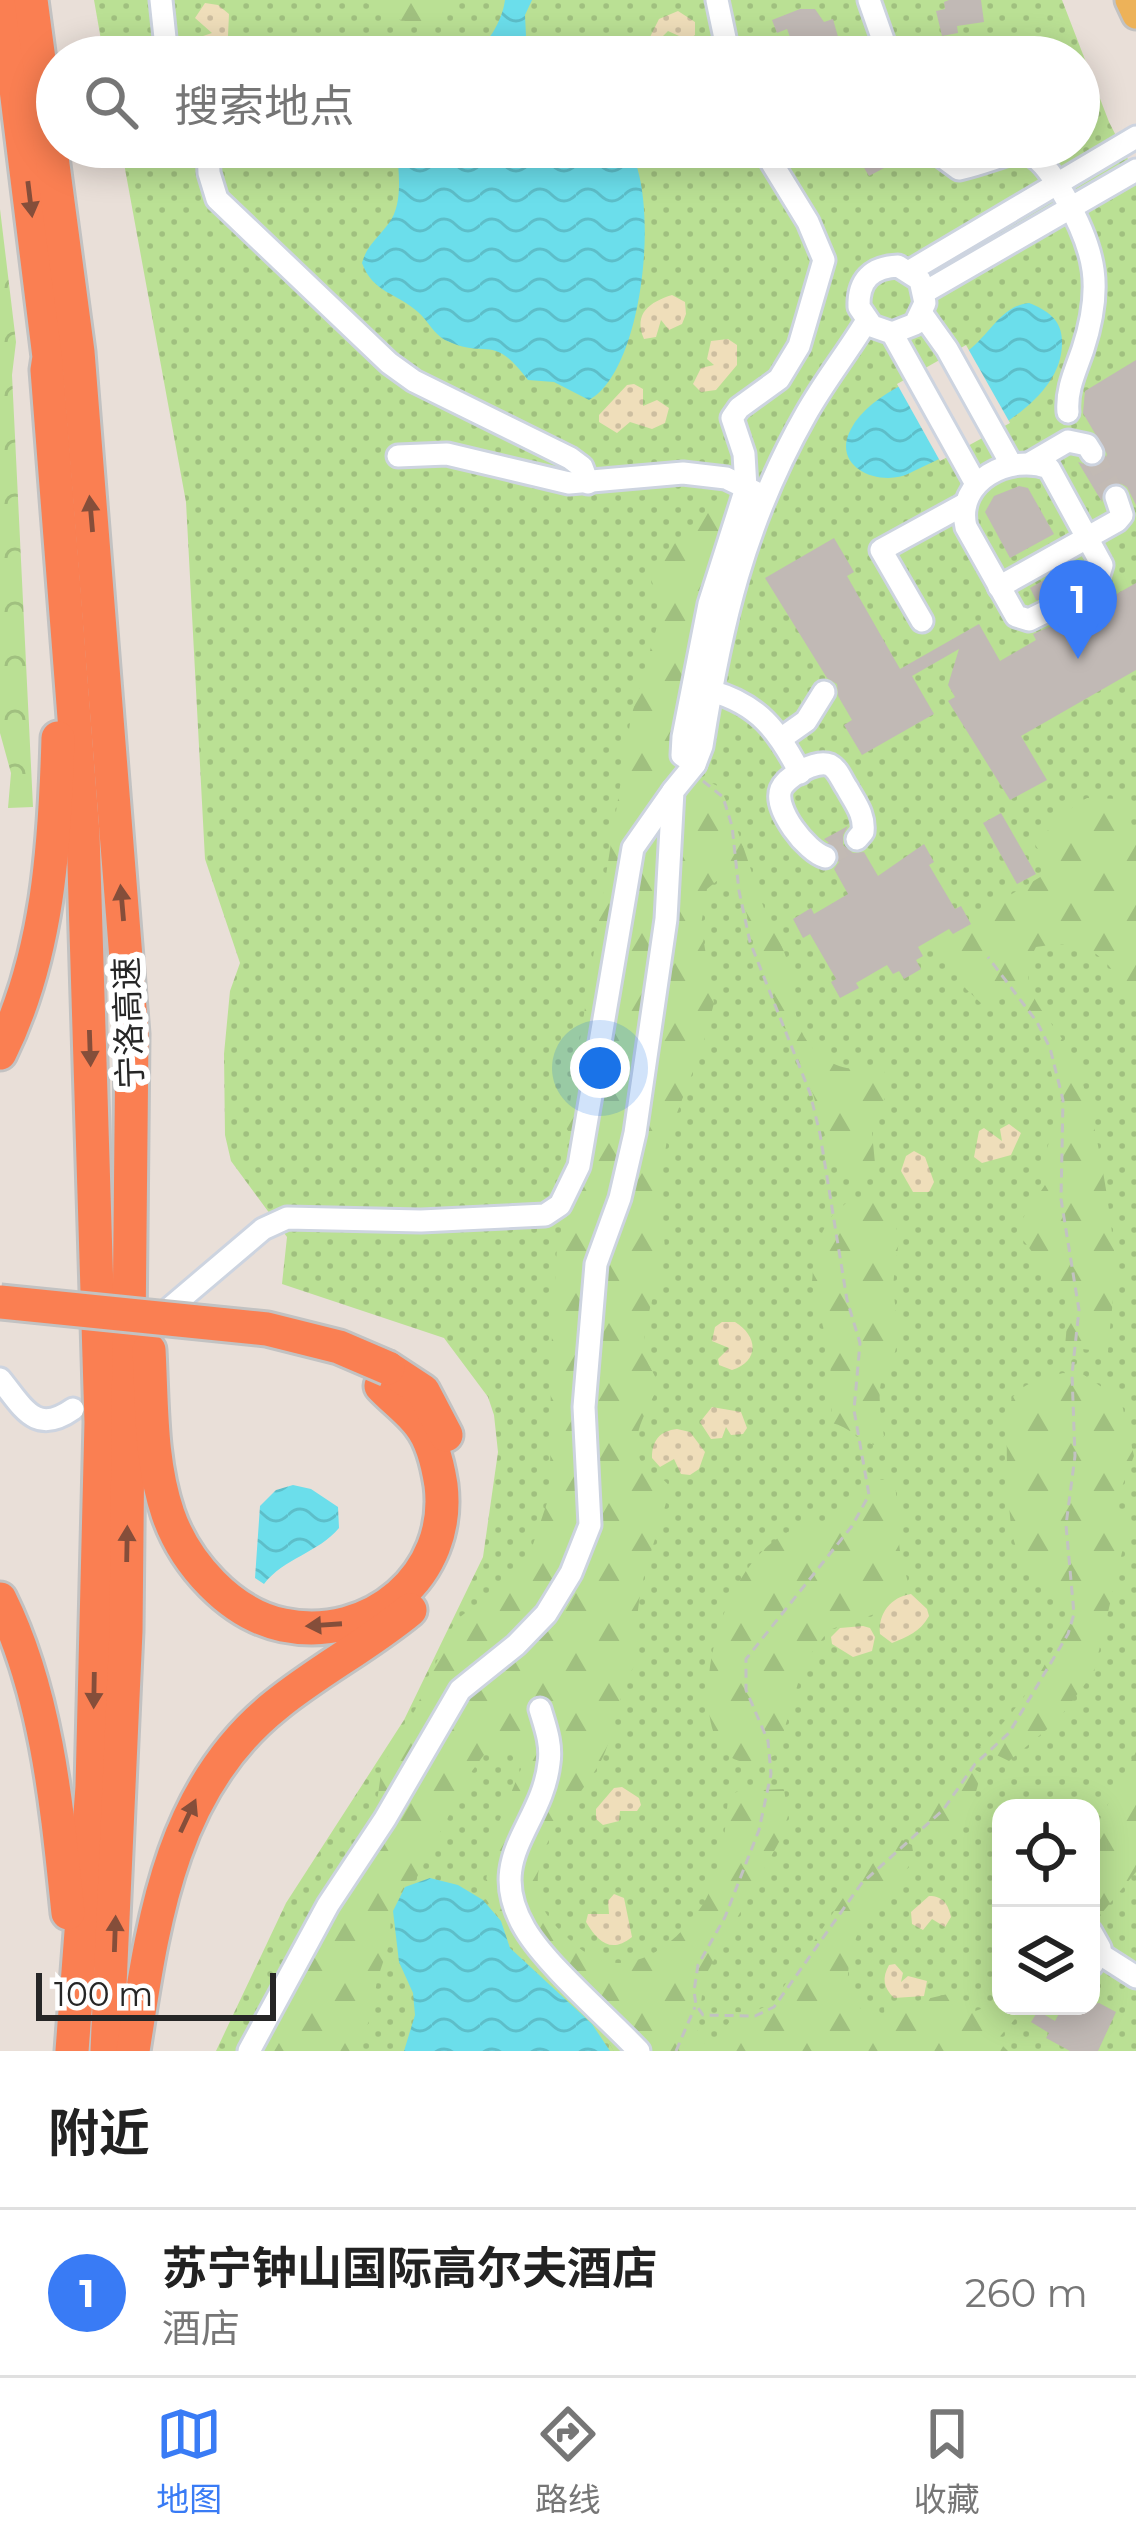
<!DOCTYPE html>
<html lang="zh">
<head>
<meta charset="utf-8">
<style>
	:root { --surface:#fff; --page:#f6f6f6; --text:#222; --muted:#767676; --line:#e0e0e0; --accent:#397bf5 }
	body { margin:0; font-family:Montserrat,"Noto Sans SC",sans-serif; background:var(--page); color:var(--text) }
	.controls { position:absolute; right:36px; bottom:36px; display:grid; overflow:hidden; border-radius:24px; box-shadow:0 6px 30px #0003 }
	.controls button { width:108px; height:108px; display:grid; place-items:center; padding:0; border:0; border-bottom:3px solid var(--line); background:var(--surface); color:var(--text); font:60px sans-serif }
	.scale { position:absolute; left:36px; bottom:30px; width:240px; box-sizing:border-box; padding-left:12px; border:6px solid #262626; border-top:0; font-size:33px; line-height:42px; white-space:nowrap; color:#262626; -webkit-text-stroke:9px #fff; paint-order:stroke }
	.you { position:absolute; left:600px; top:1068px; width:42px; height:42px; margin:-30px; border:9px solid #fff; border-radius:50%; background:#1a73e8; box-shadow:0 0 0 18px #1a73e833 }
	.badge { display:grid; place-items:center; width:78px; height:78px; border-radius:50%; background:var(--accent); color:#fff; font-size:39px; font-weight:700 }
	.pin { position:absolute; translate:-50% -99px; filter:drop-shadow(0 3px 6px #0008) }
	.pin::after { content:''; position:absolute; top:63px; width:42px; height:36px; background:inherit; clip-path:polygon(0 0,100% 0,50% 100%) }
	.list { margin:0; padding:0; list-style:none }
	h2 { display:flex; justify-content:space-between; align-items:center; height:156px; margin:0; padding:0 48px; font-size:51px }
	h2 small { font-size:39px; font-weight:400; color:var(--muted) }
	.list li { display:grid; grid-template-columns:78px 1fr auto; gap:36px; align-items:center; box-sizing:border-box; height:168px; padding:0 48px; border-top:3px solid var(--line) }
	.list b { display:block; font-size:45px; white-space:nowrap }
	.list p { margin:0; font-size:39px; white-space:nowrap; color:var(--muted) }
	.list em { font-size:39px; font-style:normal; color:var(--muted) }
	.icon { flex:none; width:66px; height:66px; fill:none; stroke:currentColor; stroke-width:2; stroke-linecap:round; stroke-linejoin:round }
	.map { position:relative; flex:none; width:1136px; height:2051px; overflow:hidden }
	.search { position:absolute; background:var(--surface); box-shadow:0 6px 30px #0003; left:36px; right:36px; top:36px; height:132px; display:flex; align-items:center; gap:30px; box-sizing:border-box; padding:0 42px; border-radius:66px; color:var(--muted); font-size:45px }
	.sheet { height:324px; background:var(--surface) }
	nav { display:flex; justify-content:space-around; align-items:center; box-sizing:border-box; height:168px; border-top:3px solid var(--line); background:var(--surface); font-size:33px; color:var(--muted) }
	nav a { display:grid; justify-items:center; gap:6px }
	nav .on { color:var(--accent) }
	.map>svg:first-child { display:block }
</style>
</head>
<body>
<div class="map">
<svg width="1136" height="2051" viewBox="0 0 1136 2051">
	<defs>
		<pattern id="grass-dots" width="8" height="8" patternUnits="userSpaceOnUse" patternTransform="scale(3)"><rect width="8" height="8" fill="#bae094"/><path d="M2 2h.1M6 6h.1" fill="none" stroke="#a0c07f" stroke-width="1.8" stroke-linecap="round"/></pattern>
		<pattern id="forest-firs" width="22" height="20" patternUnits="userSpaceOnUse" patternTransform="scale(3)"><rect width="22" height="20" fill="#bae094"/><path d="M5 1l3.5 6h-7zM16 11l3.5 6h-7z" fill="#a0c07f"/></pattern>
		<pattern id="sand-dots" width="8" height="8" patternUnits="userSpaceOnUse" patternTransform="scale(3)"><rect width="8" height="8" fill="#efdeba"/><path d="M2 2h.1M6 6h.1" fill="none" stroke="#cdbea0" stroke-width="1.8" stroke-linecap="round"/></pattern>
		<pattern id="park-crowns" width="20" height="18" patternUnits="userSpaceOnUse" patternTransform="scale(3)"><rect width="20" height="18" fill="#bae094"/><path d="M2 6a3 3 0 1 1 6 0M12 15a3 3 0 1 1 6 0" fill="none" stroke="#a0c07f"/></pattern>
		<pattern id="water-waves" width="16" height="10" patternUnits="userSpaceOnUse" patternTransform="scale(3)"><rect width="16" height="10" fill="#6bdeeb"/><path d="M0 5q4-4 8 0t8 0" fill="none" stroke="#5dbec9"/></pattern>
	</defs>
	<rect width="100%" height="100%" fill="#e9dfd8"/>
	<path fill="url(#grass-dots)" fill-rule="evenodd" d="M94 0H1062L1109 122 1136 175V2051H216L286 1903 404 1720 483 1557 498 1452 494 1415 488 1397 444 1338 282 1284 287 1237 231 1161 225 1135 224 1054 230 991 240 963 205 859 186 502 121 147H1079V57H104ZM1001 1808H1091V2006H1001Z"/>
	<g fill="url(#forest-firs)">
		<path d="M362 0H460C432 38 395 22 362 0Z"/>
		<path d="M719 497 729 511 685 771 720 787C737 824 748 862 761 900 768 921 781 940 787 960 794 986 791 1018 807 1041 825 1066 852 1075 880 1065L891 1082 872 1132 876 1174 867 1180 833 1163 813 1094 762 972 745 908 735 887 718 880 707 889 701 925 714 1003 703 1045 667 1139 660 1187 665 1249 644 1332 648 1363 659 1384C649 1410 622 1443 647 1469 655 1477 663 1476 670 1487 661 1527 642 1569 638 1610 636 1623 640 1635 639 1647 636 1667 626 1679 621 1698 615 1718 611 1740 602 1759 579 1802 529 1843 539 1896 542 1915 563 1934 577 1946 623 1986 675 1948 703 1904 722 1874 725 1833 728 1798L738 1791 784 1789 788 1816 779 1842 704 1978 697 2037 705 2044 717 2040 736 2012 750 2013 772 2004 853 1883 898 1838 912 1845 914 1859C878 1911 846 1922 848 1991L867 2017 885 2021 884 2008 891 2001H918L952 1993 967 2014 989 2006 1001 1987V2006H1026L997 2040 1008 2051H614L603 2034 611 2020 528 1930 513 1938 483 1895 496 1829 521 1769 511 1754 489 1748 472 1771 416 1879 405 1885 391 1909 390 1942 377 1980 372 2015 355 2051H260L370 1852 382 1766 415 1710 455 1621 526 1565 550 1494 551 1355 557 1246 588 1158 566 1128 631 717 662 609 648 571Z"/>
		<path d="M1087 798 1123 799 1136 837V1009C1109 962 1098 936 1036 947 1010 994 1056 1018 1074 1060 1094 1106 1109 1199 1114 1250 1117 1283 1110 1319 1108 1352L1065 1347 1069 1300 1023 1240V1218L1045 1185 1047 1149 1055 1120 1052 1075 1034 1018 1006 998 982 1004 966 989 936 939 1052 870 1034 843C1054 827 1064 810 1087 798Z"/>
		<path d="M873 1200 887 1202C903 1242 899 1236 894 1276 891 1301 903 1326 895 1352 892 1361 885 1369 882 1378 877 1397 881 1417 884 1436L874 1445C858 1439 849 1427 832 1423L830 1355 812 1282 815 1247 829 1219 847 1202Z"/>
		<path d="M1063 1373 1084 1375 1121 1400 1134 1456 1116 1502 1127 1531 1094 1672 1058 1720 1009 1761 980 1747C1018 1710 1052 1664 1067 1613 1045 1594 1020 1567 1013 1537 1008 1515 1002 1414 1013 1397 1023 1382 1047 1377 1063 1373Z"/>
		<path d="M894 1479C899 1505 896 1531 901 1557 905 1576 912 1583 906 1603L829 1630 804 1663 777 1754C659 1815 703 1512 830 1524L879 1480Z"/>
		<polygon points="1136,1752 1136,1872 1091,1926 1091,1836"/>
		<path d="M967 1765 981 1773C973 1805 967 1825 938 1841L917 1822Z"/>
	</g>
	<g fill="url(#sand-dots)">
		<polygon points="205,3 218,5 229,14 227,57 192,56 194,39 212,33 195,18"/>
		<polygon points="678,11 695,22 695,35 688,40 668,31 663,36 681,47 686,57 651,57 648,41 659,19"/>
		<path d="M672 295 685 302 686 314 682 324 669 330 661 320 656 337 644 339C633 313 650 302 672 295Z"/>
		<polygon points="728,339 737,345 737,365 716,390 701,392 693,384 701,368 714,365 707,359 711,341"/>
		<polygon points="634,384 643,389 643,406 657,400 669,408 665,423 652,429 630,422 617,433 599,422 599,415 627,385"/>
		<polygon points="1009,1124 1021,1133 1011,1155 982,1163 974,1157 979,1131 984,1128 1002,1141 1000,1129"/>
		<polygon points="914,1151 925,1157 934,1182 929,1192 913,1192 901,1171 906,1156"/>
		<path d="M722 1322H735C758 1336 760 1361 732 1370L719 1365 718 1359 729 1348 712 1341 715 1327Z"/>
		<polygon points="712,1407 741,1412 747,1428 743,1434 731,1435 726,1427 722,1438 711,1439 700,1422"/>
		<path d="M677 1429 690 1432 705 1452 699 1469 690 1475 681 1474 674 1459 660 1467 652 1458C652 1440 660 1431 677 1429Z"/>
		<path d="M911 1594 927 1609 929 1616C920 1632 907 1637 892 1643L880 1634C878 1613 891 1597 911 1594Z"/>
		<polygon points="863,1626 870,1628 875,1637 872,1651 853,1657 832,1644 831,1637 840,1628"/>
		<polygon points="622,1787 639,1798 641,1805 637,1811 620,1811 619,1821 603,1825 596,1819 596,1809 614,1788"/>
		<path d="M614 1894 624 1898 632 1937C611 1954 598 1942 586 1922L588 1914H609L608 1901Z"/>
		<path d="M929 1896C943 1896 948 1904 951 1917L945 1927 932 1919 923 1930 912 1924 911 1912Z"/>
		<path d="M895 1964 903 1973 901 1982 908 1976 927 1981 924 1996 894 1998C883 1987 882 1978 889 1965Z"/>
	</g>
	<polygon fill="url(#park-crowns)" points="0,209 16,342 12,375 33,807 8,808 11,773 0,733"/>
	<g fill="url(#water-waves)">
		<path d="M505 0H532L525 15 527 57H470C488 44 502 22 505 0Z"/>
		<path d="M397 147H628C661 196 644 371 589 400L554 382 528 380C491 331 489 361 445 340 434 334 428 321 418 312 397 293 373 293 362 263 367 245 378 238 389 223 404 202 398 171 397 147Z"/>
		<path d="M1029 303C1047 310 1062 320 1062 341 1064 408 960 448 910 473 880 488 830 467 851 429 871 391 930 374 965 353 987 339 1001 305 1029 303Z"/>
		<path d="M293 1485 311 1489 338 1507 339 1528C318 1553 284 1558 264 1584L255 1578 260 1506 276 1490Z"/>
		<polygon points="430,1878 458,1885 483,1900 501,1921 510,1948 592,2024 610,2051 404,2051 415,2015 413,1993 399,1962 393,1911 405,1887"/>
	</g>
	<polygon fill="#e9dfd8" points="966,345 1010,423 940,461 897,384"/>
	<g fill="#c1b9b5">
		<polygon points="949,0 981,0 984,22 957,26 958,33 942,36 936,11 945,9 944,2"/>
		<polygon points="800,9 815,9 824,22 833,19 840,44 824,50 822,43 796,53 787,29 777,33 772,20"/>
		<polygon points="841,147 894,147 877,156 884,168 869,176 858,158 849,162"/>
		<polygon points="1136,360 1136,505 1127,487 1118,482 1104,488 1102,502 1078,462 1094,468 1105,461 1107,454 1083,413 1085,391"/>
		<polygon points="1019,486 1028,488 1054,534 1010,558 985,512 994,496"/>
		<polygon points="834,538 854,572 847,576 900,669 979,624 1000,661 1036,640 1033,634 1051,626 1058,613 1052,601 1036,600 1030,588 1072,564 1079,576 1072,592 1083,603 1095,601 1109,590 1113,596 1136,583 1136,670 1021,736 1047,780 1010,800 948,701 955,697 948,685 959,649 912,676 934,714 862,755 844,725 852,720 838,696 837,684 827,678 765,578"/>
		<polygon points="1001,813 1036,874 1017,884 983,823"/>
		<polygon points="848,826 843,835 843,845 853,853 864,852 878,876 924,844 934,862 929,865 955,909 961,906 971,924 953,934 949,929 918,947 923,956 916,960 921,969 904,979 899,971 893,974 887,965 856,983 859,988 840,998 831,982 836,979 810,934 803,938 793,919 811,908 814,914 848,894 834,869 839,862 838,850 824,839"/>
		<polygon points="1099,2003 1116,2012 1098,2051 1070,2051 1046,2038 1049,2033 1031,2022 1038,2011 1055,2021 1062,2008 1067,2011 1070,2006"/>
	</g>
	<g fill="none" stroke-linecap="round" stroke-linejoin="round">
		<g stroke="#c2bab4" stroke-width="21" stroke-dasharray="21 10" stroke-linecap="butt">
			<polyline points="1092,453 1116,497"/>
			<polyline points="1043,613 1087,589"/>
			<polyline points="825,857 857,839"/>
		</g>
		<g stroke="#cdd4e0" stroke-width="27">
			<g id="minor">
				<polyline points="161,0 167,57"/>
				<polyline points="717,0 729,57"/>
				<polyline points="869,0 889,57"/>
				<polyline points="208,147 209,173 217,199 389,363 414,381 570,458 582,467 588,483"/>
				<path d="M929 147 959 169C1020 155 1027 130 1065 197 1096 252 1103 287 1083 349 1076 370 1066 389 1068 412"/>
				<polyline points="910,271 1136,137"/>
				<polyline points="925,292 1136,170"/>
				<polyline points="922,314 947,349 1011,464"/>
				<path d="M892 333 915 324 925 303 920 280 898 266C872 267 858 280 859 307L872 326 892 333 976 484"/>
				<polyline points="398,456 447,454 569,483 683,473 726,478 755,492"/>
				<polyline points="1032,462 1068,441 1087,445 1092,453"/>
				<polyline points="999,587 1117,521 1122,515 1116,497"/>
				<path d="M1043 613 1029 620 1016 616 966 527C955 481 1010 453 1049 468L1102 565 1097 581 1087 589"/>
				<polyline points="922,621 881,550 965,504"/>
				<path d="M711 691C758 704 778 730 800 773"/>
				<polyline points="782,738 806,721 824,692"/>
				<polyline points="695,764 682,755 683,737 709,604 746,488 744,454 732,418 739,408 779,379 799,346 824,260 808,222 762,147"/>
				<path d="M825 857C807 852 773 809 781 789 786 777 816 759 830 765 838 769 842 781 847 788 855 803 865 814 863 832L857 839"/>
				<polyline points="170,1308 263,1229 287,1218 421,1221 545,1215 560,1205 579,1166 633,848 673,791"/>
				<path d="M0 1379C23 1407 35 1436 73 1409"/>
				<path d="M540 1709C545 1726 552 1744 549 1763 542 1827 483 1858 525 1929 547 1966 608 2018 639 2051"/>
				<polyline points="1091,1932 1100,1948 1092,1965"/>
				<polyline points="1100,1954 1136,1977"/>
				<path d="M249 2051 328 1905 385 1819 460 1690 516 1645 546 1614 571 1573 590 1525 584 1407 596 1264 620 1198 635 1133 666 919 673 791 695 764 702 746C721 624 744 523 806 414 824 382 847 353 866 322"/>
			</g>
		</g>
		<g stroke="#c2c2c2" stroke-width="33">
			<polyline id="major" points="1129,0 1136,15"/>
		</g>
		<g stroke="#c2c2c2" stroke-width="39">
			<g id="highway">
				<polyline points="5,0 49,357 47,370 83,833 101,1422 92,1787 72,2051"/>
				<polyline points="31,0 78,352 132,1034 126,1631 107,2051"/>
				<path d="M0 1053C48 956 55 845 58 738"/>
				<path d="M149 1350C152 1405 150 1461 168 1514 185 1563 230 1614 283 1625 371 1643 452 1575 441 1485 438 1466 432 1440 420 1425 410 1411 393 1399 381 1386"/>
				<polyline points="388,1368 423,1391 446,1435"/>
				<path d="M0 1599C47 1694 57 1808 68 1913"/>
				<path d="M133 2051C153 1924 169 1790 276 1705 319 1670 368 1645 410 1610"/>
			</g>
		</g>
		<g stroke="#c2c2c2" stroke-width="3" stroke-dasharray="9 6" stroke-linecap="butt">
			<polyline points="703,781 723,797 732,826 739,891 750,942 810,1093 820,1134 847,1300 860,1343 854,1410 869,1495 852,1526 746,1659 746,1690 768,1741 771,1774 759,1830 725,1917 698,1965 694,1991 696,2005 703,2015 755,2016 774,2007 861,1884 943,1810 975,1764 1009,1733 1068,1634 1074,1614 1066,1525 1075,1456 1072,1374 1079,1310 1061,1199 1063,1100 1050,1048 1037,1022 988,957"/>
			<polyline points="676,2051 695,2007"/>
		</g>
		<use href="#minor" stroke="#fff" stroke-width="21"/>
		<use href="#major" stroke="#edb259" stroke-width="27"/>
		<use href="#highway" stroke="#fa7f52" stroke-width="33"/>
		<g stroke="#c2c2c2" stroke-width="39" stroke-linecap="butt">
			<polyline id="highway-bridge" points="0,1302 267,1329 339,1347 388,1368"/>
		</g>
		<use href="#highway-bridge" stroke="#fa7f52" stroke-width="33"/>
	</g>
	<defs><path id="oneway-solid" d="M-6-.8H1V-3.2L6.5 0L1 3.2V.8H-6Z" transform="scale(3)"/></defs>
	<g fill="#854e3a">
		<use href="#oneway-solid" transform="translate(30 199) rotate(83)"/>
		<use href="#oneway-solid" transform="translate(91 514) rotate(-95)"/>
		<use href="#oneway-solid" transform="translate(122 903) rotate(-95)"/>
		<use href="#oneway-solid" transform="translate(90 1048) rotate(88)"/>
		<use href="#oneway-solid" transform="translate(127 1544) rotate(-89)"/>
		<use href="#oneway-solid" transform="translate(324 1625) rotate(176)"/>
		<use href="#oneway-solid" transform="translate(94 1690) rotate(91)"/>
		<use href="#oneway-solid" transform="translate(188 1816) rotate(-65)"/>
		<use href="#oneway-solid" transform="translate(115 1934) rotate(-88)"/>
	</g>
	<g text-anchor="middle" stroke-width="12" stroke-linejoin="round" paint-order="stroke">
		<g font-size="33" fill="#262626" stroke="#fff">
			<text transform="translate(128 1023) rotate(-92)" y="12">宁洛高速</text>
		</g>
	</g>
</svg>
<div class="controls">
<button><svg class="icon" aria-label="locate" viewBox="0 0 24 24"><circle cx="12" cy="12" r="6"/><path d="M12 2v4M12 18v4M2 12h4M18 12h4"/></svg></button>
<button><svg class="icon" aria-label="layers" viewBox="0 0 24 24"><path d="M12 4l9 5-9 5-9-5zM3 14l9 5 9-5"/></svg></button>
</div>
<div class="scale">100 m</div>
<div class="you"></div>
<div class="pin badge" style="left:1078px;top:659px">1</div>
<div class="search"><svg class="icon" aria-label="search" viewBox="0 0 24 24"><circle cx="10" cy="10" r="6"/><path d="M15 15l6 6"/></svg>搜索地点</div>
</div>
<section class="sheet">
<h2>附近<small></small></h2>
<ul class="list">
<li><span class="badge">1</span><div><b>苏宁钟山国际高尔夫酒店</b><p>酒店</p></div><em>260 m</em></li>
</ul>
</section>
<nav>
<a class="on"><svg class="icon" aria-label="map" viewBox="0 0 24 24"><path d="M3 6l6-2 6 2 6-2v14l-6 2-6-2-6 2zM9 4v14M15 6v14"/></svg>地图</a>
<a><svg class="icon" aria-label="directions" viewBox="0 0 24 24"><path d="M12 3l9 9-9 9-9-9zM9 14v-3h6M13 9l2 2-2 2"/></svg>路线</a>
<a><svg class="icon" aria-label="saved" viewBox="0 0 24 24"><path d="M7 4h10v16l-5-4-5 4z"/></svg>收藏</a>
</nav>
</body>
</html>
